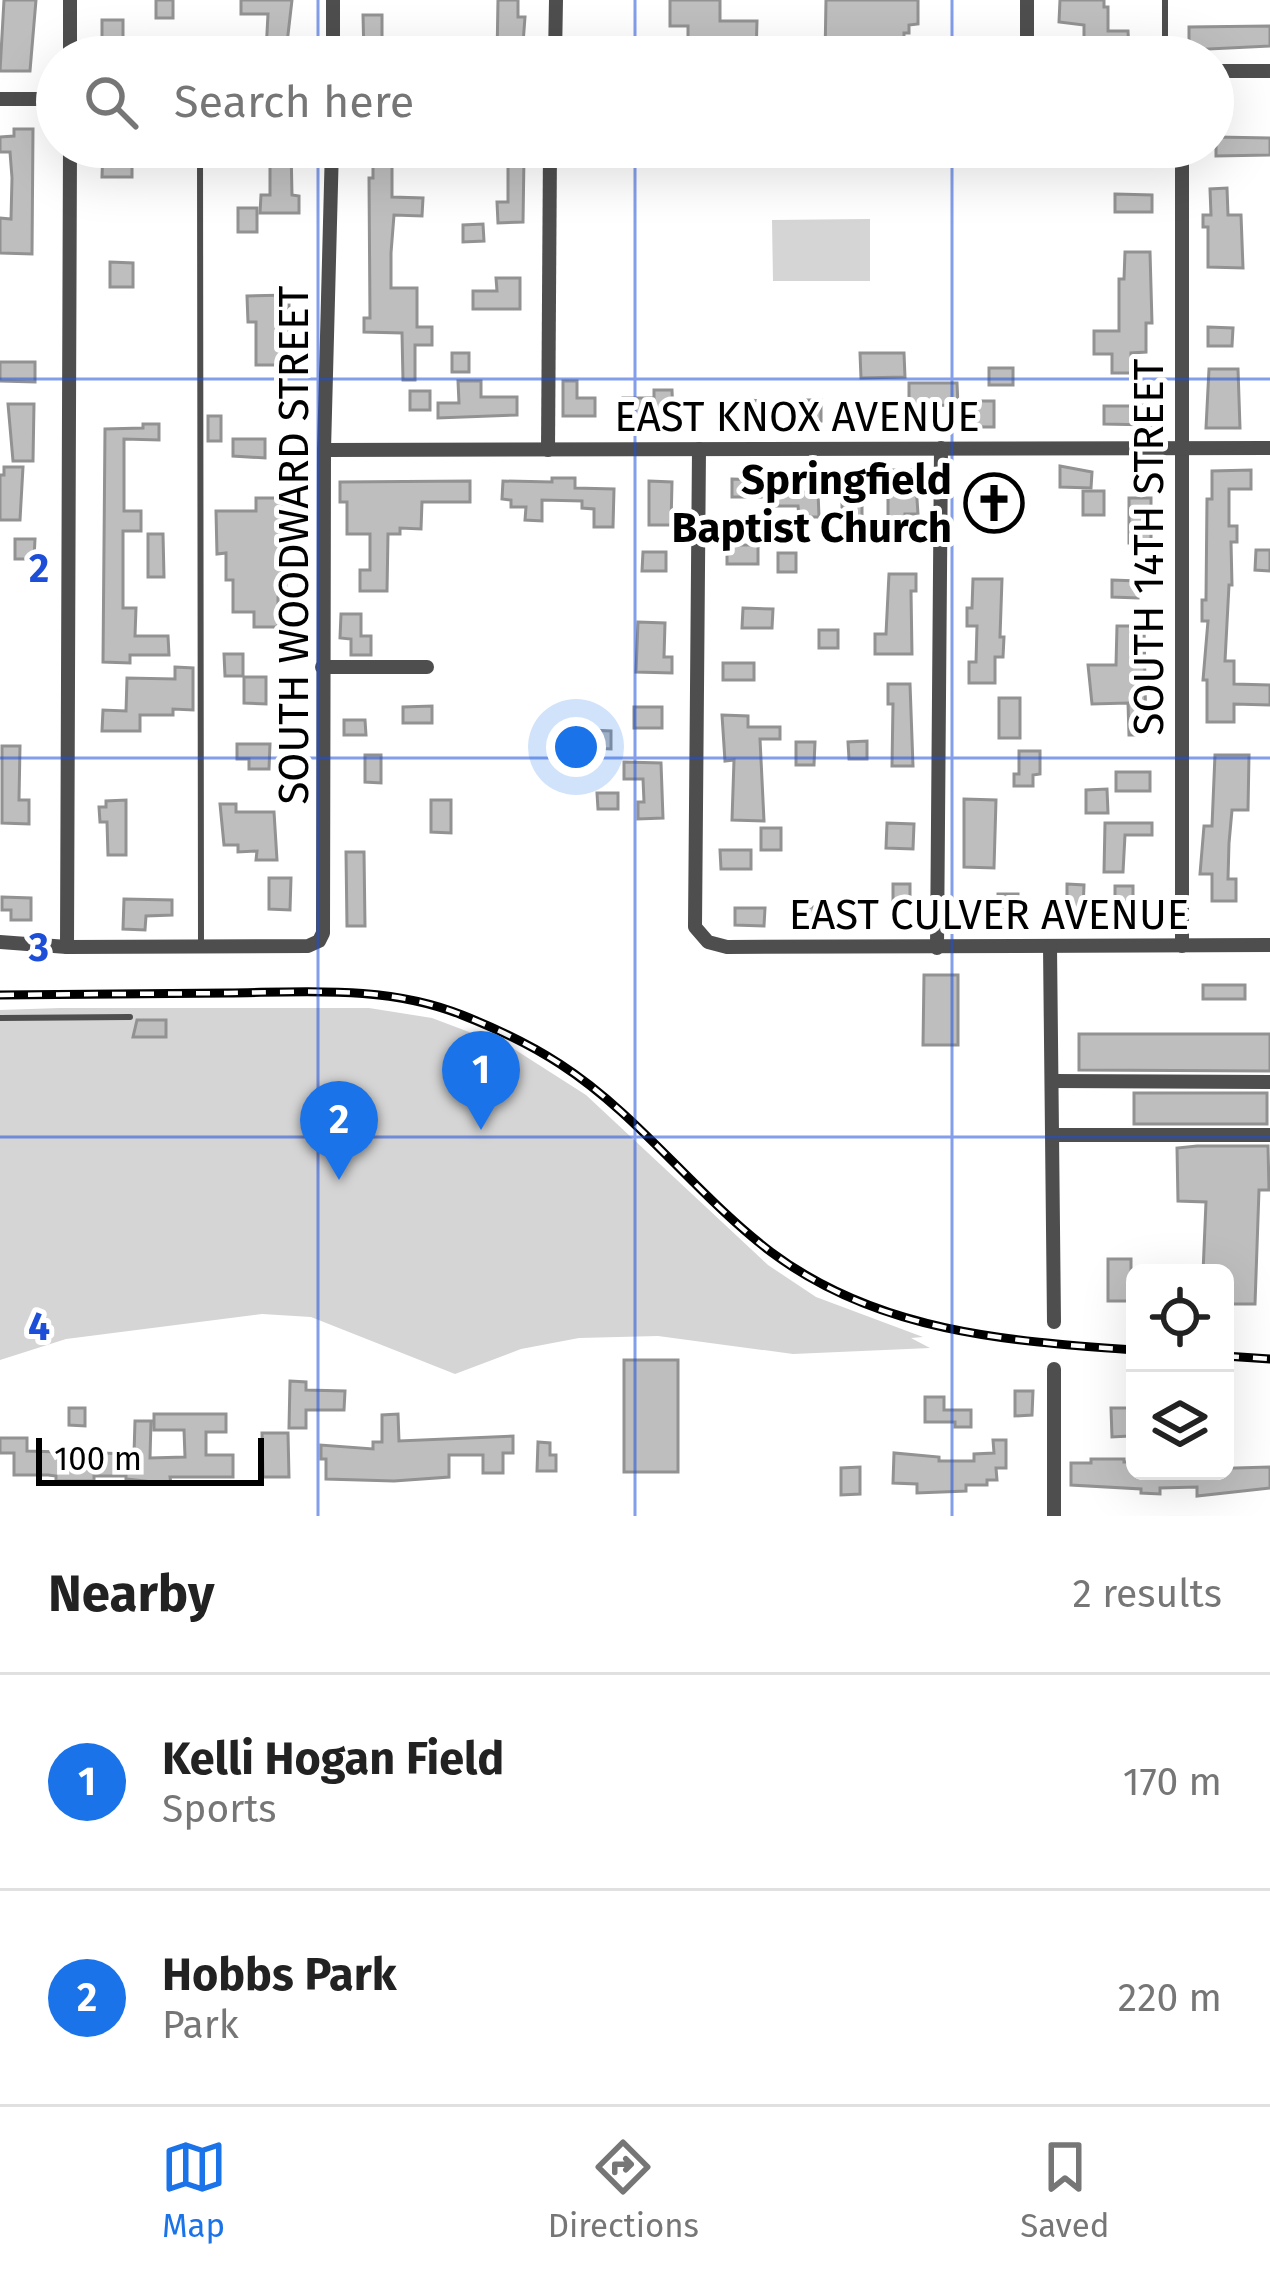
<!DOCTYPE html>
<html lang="en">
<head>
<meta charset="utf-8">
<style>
	:root { --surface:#fff; --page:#f6f6f6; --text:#222; --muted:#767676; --line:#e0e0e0; --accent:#1a73e8 }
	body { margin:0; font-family:"Fira Sans",sans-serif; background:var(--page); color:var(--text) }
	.controls { position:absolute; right:36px; bottom:36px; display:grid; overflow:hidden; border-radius:18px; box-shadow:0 12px 48px #0002 }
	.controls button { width:108px; height:108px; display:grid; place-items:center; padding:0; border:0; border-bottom:3px solid var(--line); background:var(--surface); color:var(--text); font:60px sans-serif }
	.scale { position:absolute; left:36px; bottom:30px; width:228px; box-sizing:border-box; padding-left:12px; border:6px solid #000; border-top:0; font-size:33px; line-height:42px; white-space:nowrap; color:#000; -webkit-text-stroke:9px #fff; paint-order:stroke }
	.you { position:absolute; left:576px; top:747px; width:42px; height:42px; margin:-30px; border:9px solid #fff; border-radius:50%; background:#1a73e8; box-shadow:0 0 0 18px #1a73e833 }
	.badge { display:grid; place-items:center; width:78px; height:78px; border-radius:50%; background:var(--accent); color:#fff; font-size:39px; font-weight:700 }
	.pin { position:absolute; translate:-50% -99px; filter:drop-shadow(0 3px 6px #0008) }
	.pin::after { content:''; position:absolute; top:63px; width:42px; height:36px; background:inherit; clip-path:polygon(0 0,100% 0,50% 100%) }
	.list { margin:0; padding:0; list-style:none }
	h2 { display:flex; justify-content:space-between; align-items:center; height:156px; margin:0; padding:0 48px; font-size:51px }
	h2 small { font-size:39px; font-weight:400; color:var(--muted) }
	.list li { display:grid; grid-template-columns:78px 1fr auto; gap:36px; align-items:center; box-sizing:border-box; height:216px; padding:0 48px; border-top:3px solid var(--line) }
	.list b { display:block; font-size:45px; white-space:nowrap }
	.list p { margin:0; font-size:39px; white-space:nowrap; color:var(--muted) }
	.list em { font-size:39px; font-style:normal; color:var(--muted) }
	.icon { flex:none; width:66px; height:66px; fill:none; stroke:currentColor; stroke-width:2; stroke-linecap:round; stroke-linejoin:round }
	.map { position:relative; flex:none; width:1270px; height:1516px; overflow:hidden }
	.search { position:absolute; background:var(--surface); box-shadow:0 12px 48px #0002; left:36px; right:36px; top:36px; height:132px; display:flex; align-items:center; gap:30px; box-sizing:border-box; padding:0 42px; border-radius:66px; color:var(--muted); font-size:45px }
	.sheet { height:588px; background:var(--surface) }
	nav { display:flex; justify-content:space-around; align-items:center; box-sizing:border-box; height:168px; border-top:3px solid var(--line); background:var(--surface); font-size:33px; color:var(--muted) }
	nav a { display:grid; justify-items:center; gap:6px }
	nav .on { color:var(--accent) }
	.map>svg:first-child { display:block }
</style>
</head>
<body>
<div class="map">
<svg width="1270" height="1516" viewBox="0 0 1270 1516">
	<rect width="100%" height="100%" fill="#fff"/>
	<g fill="#d5d5d5">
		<rect x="786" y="147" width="59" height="18"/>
		<polygon points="870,219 870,281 773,281 772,220"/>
		<polygon points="60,1008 369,1008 432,1018 514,1049 586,1095 768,1265 816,1297 923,1337 911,1338 930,1348 793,1354 658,1336 579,1338 521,1349 455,1374 311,1317 262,1314 66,1339 0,1360 0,1010"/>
	</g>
	<g fill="#bebebe" stroke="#929292" stroke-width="3">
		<polygon points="4,0 36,0 30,71 0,71"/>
		<rect x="156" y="0" width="17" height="18"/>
		<polygon points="241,0 292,0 286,52 266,52 268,14 241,14"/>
		<polygon points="498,0 518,0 518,17 525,17 522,57 497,57"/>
		<polygon points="670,0 720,0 720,21 757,21 756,57 688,57 688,26 670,26"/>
		<polygon points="826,0 918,0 918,24 909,25 909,33 904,33 904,53 825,57"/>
		<polygon points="1060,0 1104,0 1104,7 1108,7 1108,31 1128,31 1129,50 1084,50 1084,25 1059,22"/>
		<polygon points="363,15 382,15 382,57 364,57"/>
		<rect x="102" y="20" width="21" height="37"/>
		<polygon points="1270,26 1270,46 1189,50 1189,27"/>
		<polygon points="14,129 33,129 32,254 0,253 0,218 11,219 12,178 10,152 0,152 0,137 14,136"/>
		<polygon points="1216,137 1270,138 1270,155 1216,156"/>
		<polygon points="103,147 132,147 132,177 102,177"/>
		<polygon points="270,147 291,147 292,195 299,196 299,213 260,213 261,195 270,195"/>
		<polygon points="373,147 392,147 392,197 423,198 422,216 394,215 391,253 391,288 417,288 417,327 432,327 432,345 415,345 415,380 403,380 402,333 364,332 364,318 370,318 369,178 373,178"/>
		<rect x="451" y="147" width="26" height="13"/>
		<polygon points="499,147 518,147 524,157 523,222 498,223 497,202 508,202 508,162"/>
		<rect x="1123" y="147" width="21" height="17"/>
		<polygon points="1227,188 1228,215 1241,215 1243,268 1208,267 1208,227 1203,227 1203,215 1211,215 1210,189"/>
		<polygon points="1115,194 1152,195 1152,212 1115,212"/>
		<rect x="238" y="208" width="19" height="24"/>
		<polygon points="483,224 484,241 463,242 463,225"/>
		<polygon points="1125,252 1150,252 1152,323 1146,323 1146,352 1131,353 1131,373 1112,373 1112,354 1094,354 1094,331 1119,331 1119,279 1124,279"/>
		<polygon points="110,262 133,263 133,287 110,287"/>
		<polygon points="496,278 520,278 520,309 473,309 473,291 497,291"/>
		<polygon points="289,295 289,349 285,348 285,365 256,365 256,322 248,322 247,296"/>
		<polygon points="1208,327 1233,328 1232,346 1208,346"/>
		<rect x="452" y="353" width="17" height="19"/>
		<polygon points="860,353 904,353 905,377 861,378"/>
		<polygon points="0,362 35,362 35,382 0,381"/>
		<rect x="989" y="368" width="24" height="17"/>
		<polygon points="1209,369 1238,369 1240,428 1206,428"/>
		<polygon points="458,381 481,381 481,397 517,397 517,415 438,418 438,403 459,403"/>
		<polygon points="563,381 577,381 577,398 595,398 595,416 563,416"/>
		<polygon points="909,383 957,383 958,405 909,406"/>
		<polygon points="654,390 672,390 673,416 623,416 623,398 654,398"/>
		<rect x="410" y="391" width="20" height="19"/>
		<polygon points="747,400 766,401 766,416 747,416"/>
		<rect x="801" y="400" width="20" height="21"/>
		<polygon points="1133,400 1145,400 1145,409 1152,410 1151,425 1104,424 1104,406 1133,406"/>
		<rect x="975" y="401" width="19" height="26"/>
		<polygon points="8,404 34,404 33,461 13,461"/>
		<rect x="208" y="416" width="13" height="25"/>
		<polygon points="143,424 159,424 159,440 124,439 124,511 141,511 141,531 123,531 123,608 136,608 135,636 168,636 169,655 130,655 130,663 103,662 105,429 143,428"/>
		<polygon points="233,439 265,439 265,458 233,456"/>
		<polygon points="1060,466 1092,472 1091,488 1060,487"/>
		<polygon points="4,467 23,467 20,520 0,520 0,475 4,475"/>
		<polygon points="888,470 915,470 918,514 905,514 904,540 888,540"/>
		<polygon points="1251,470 1251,489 1229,489 1229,526 1237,526 1237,542 1231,542 1232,585 1229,585 1225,661 1234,661 1234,684 1270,685 1270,705 1234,704 1234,722 1207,722 1207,680 1203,680 1208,621 1202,621 1202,600 1206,600 1207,499 1212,499 1212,471"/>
		<polygon points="552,478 575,478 575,488 614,489 613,527 594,527 594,509 582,508 582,501 542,500 542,521 525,520 526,507 511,507 511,500 502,499 503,481 552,482"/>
		<polygon points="732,479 796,481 796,492 818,492 819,517 799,517 798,506 775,506 775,497 732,497"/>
		<polygon points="470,481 470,502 422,502 421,529 400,528 400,534 388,534 387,591 360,591 360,570 370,570 370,534 347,534 347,502 340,502 340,482"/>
		<polygon points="649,481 672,482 671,525 649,525"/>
		<polygon points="977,491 1013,492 1013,515 977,515"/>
		<rect x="1083" y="491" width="21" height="24"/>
		<polygon points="256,498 283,498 286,589 281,589 278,597 278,627 254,627 254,612 233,612 233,580 226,580 226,553 217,554 216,511 256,511"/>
		<rect x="1129" y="498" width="22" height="45"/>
		<polygon points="862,501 862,518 842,519 842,502"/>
		<polygon points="148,534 163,534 164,577 148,577"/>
		<polygon points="15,539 35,539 34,559 15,559"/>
		<rect x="727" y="545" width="31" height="19"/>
		<polygon points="1256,550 1270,550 1270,571 1255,570"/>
		<polygon points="643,552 666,552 666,571 642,571"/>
		<rect x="778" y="553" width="18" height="19"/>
		<polygon points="889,574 916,574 916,591 911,591 912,654 875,654 875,634 886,634"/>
		<polygon points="973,579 1002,579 1000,637 1004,637 1003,657 995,657 995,683 969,683 969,662 976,662 977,626 967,626 967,608 972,608"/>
		<polygon points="1112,580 1138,581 1138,598 1112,597"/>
		<polygon points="743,608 773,609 772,628 742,628"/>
		<polygon points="341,614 361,614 361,636 371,636 371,655 351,655 351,639 340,638"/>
		<polygon points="638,622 665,623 664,657 672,657 672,673 636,672"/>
		<polygon points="1117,626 1144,626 1146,735 1129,735 1128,703 1092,704 1088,665 1116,665"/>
		<rect x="819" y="630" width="19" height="18"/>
		<polygon points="224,654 243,654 243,676 225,676"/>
		<rect x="723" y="663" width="31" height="17"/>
		<polygon points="175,667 193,668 193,710 173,709 173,715 140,715 140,731 102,731 103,710 126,711 127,678 175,679"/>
		<polygon points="244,677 266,677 266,704 244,703"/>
		<polygon points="888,684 910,684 913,766 892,766 893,704 888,704"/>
		<rect x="999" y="698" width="21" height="40"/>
		<polygon points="432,706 432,723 403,723 403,707"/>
		<rect x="634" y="707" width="28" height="21"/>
		<polygon points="722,715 748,716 748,727 780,727 780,739 760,739 764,821 732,820 734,760 725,761"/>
		<polygon points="344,720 365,720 366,735 344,735"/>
		<polygon points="590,730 611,731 611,749 590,748"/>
		<polygon points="867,741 867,759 849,759 848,742"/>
		<polygon points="796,742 815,742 814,765 796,765"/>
		<polygon points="237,744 270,744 269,769 249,769 249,759 237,759"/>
		<polygon points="2,746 20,746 19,800 29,800 29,824 2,823"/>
		<polygon points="1019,751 1040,751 1040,774 1033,775 1033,786 1014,786 1014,774 1019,774"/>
		<polygon points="365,755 381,755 381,783 365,782"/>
		<polygon points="1215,755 1249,755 1248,810 1232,810 1229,843 1228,879 1236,879 1236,901 1212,901 1212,874 1200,874 1204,826 1212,826"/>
		<polygon points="624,762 661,763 663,818 638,819 638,802 644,802 643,779 624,779"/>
		<rect x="1116" y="772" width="34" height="19"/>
		<polygon points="1107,789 1108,813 1086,813 1086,790"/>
		<polygon points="597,793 618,793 618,809 598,809"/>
		<polygon points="964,799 996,800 994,868 964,867"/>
		<polygon points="126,800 126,855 108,855 107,822 100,822 99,807 106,807 106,801"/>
		<polygon points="431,800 451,800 451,833 431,832"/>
		<polygon points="220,804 236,804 236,812 274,812 277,860 256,860 257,851 238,852 238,845 224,845"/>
		<polygon points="887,823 914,824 913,849 886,848"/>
		<polygon points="1105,823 1152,823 1152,835 1125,835 1123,872 1104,872"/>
		<rect x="761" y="828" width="20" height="22"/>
		<polygon points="720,850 751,850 751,869 721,869"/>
		<polygon points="346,852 364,852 365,926 347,926"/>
		<polygon points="269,878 291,878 290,910 269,909"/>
		<rect x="893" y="884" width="17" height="19"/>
		<polygon points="1067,884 1084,885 1083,911 1067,911"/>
		<rect x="1115" y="886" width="18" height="32"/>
		<rect x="998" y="894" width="20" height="21"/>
		<polygon points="2,897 31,898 31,920 11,920 11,910 2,910"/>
		<polygon points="124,899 172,900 172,915 146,916 145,930 123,929"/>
		<rect x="791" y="907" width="23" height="20"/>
		<polygon points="735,908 765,908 764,926 735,925"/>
		<polygon points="924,975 958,975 958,1045 923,1045"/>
		<rect x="1203" y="985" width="42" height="14"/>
		<polygon points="137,1020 166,1020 166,1037 133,1037"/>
		<polygon points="1079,1034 1270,1034 1270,1071 1079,1070"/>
		<rect x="1134" y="1093" width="133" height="31"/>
		<polygon points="1197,1146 1268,1146 1269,1190 1259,1190 1255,1304 1225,1304 1225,1273 1203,1273 1206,1202 1178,1201 1177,1148"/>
		<rect x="1108" y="1259" width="23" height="42"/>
		<rect x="624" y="1360" width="54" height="112"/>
		<polygon points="290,1381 306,1382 306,1390 345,1391 344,1410 306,1410 306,1428 289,1428"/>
		<polygon points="1015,1391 1033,1391 1032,1415 1015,1416"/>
		<polygon points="925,1397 944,1397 944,1410 971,1410 971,1427 955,1427 955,1422 925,1422"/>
		<polygon points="69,1408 85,1408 85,1426 69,1425"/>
		<polygon points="1111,1408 1129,1408 1129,1436 1112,1437"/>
		<polygon points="154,1414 226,1414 226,1432 206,1432 206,1455 233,1455 233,1477 170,1477 171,1484 126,1479 126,1476 94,1476 94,1481 56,1481 56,1476 48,1475 14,1475 14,1453 0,1453 0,1438 27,1438 27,1451 134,1454 135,1421 151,1421 150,1458 185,1457 184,1430 154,1430"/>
		<polygon points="398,1414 399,1441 513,1436 513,1453 503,1453 503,1473 483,1473 483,1455 449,1455 449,1477 394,1481 326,1479 326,1459 321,1459 321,1445 373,1449 373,1442 382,1442 382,1415"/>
		<polygon points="262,1433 288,1433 289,1477 263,1477"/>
		<polygon points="993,1440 1006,1440 1006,1468 996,1468 997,1480 987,1480 987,1485 966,1485 966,1491 917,1493 917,1484 893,1483 894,1453 939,1457 939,1461 974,1461 974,1454 994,1453"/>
		<polygon points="538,1442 550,1443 550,1455 556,1455 556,1471 537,1471"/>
		<polygon points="1091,1459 1124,1459 1124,1462 1133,1462 1133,1471 1270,1467 1270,1488 1197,1496 1197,1487 1160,1488 1160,1494 1141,1493 1141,1489 1071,1485 1071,1463 1091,1463"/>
		<polygon points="860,1467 860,1494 841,1495 841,1468"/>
	</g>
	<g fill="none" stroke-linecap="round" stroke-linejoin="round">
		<g stroke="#4e4e4e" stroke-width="6">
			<polyline points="1165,57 1165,0"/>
			<polyline points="200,147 201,942"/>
			<polyline points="0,1018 130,1017"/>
		</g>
		<g stroke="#4e4e4e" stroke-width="14">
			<polyline points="1027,0 1027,57"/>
			<polyline points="70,57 70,0"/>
			<polyline points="333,57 333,0"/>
			<polyline points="555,57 556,0"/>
			<polyline points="1213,71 1270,71"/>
			<polyline points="0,99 57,99"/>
			<polyline points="1182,147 1182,946"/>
			<polyline points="699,449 695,927 708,942 727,947 1270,945"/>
			<polyline points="324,450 1270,448"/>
			<polyline points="548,450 550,147"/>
			<polyline points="322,667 427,667"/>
			<polyline points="0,942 67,947 308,946 319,941 323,933 324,450 332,147"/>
			<polyline points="1050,946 1054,1322"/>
			<polyline points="67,947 70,147"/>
			<polyline points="937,948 941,448"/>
			<polyline points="1053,1081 1270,1082"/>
			<polyline points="1054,1135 1270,1135"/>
			<polyline points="1054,1516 1054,1369"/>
		</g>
		<g stroke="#000" stroke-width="9">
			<g id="rail">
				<path d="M0 995C76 994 152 994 228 993 306 992 388 985 462 1015 495 1028 531 1045 560 1064 639 1115 696 1195 771 1252 878 1332 1007 1341 1135 1350"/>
				<polyline points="1225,1356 1270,1359"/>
			</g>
		</g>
		<use href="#rail" stroke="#fff" stroke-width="4.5" stroke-dasharray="14" stroke-linecap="butt"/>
	</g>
	<path fill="none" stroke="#1d4ed8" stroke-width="3" stroke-opacity="0.55" d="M318 0V57M635 0V57M952 0V57M318 147V1516M635 147V1516M952 147V1516M0 379H1270M0 758H1270M0 1137H1270"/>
	<defs>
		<g id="church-ring" transform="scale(3)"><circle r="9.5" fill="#fff" stroke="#000" stroke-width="1.5"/><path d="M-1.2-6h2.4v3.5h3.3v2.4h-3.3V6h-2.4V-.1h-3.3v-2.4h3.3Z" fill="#000"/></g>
	</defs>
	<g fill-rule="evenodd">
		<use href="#church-ring" x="994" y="503"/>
	</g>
	<g text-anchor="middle" stroke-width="10" stroke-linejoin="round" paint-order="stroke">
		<g font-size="42" fill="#000" stroke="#fff">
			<text x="797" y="431">EAST KNOX AVENUE</text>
			<text transform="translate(293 545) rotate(-90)" y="15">SOUTH WOODWARD STREET</text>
			<text transform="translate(1148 547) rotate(-90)" y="15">SOUTH 14TH STREET</text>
			<text x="989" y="929">EAST CULVER AVENUE</text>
		</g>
		<g font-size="42" font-weight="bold" fill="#000" stroke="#fff" text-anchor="end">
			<text x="952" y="494">Springfield<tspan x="952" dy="48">Baptist Church</tspan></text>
		</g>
	</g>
	<g font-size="39" text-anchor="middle" font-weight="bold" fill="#1d4ed8" stroke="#fff" stroke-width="10" stroke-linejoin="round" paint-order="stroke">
		<text x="39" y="582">2</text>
		<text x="39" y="961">3</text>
		<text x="39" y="1340">4</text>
	</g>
</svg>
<div class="controls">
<button><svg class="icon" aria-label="locate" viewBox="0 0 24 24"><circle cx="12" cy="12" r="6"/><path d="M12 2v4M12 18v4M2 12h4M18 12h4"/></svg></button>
<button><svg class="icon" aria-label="layers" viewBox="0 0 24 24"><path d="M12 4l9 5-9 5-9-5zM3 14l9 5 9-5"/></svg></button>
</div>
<div class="scale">100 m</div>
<div class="you"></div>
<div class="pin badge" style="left:481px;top:1130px">1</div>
<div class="pin badge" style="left:339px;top:1180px">2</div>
<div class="search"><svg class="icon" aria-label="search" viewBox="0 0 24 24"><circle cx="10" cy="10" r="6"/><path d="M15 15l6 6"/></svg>Search here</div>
</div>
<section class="sheet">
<h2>Nearby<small>2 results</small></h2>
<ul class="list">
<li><span class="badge">1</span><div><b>Kelli Hogan Field</b><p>Sports</p></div><em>170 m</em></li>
<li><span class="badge">2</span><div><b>Hobbs Park</b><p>Park</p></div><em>220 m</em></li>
</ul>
</section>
<nav>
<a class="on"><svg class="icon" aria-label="map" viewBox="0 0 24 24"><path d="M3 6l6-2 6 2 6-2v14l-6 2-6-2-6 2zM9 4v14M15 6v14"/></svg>Map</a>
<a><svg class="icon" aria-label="directions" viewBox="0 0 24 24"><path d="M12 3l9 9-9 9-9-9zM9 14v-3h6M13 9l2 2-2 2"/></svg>Directions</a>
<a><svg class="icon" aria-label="saved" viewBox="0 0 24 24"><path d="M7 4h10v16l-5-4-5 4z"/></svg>Saved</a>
</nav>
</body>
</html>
